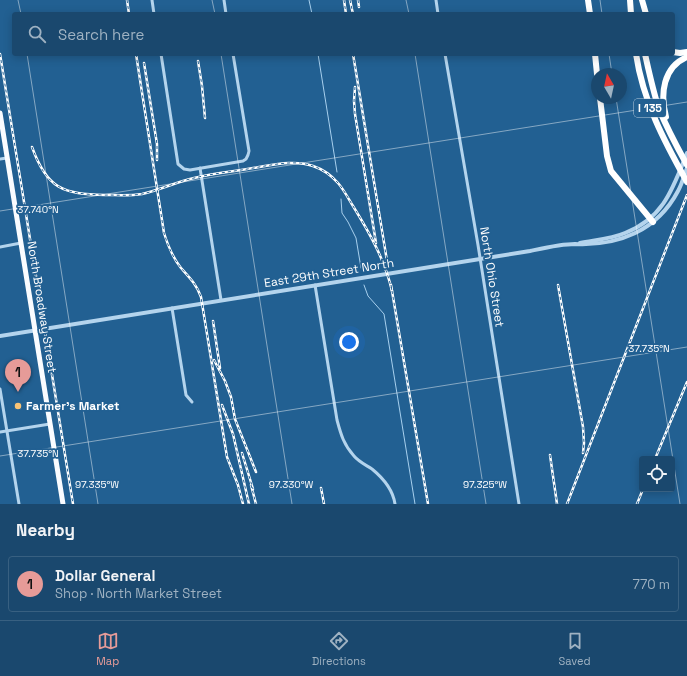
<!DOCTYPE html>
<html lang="en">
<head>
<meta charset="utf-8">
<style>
	:root { --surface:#1a486e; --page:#275276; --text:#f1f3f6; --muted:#9fb2c2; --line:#386081; --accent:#e69b98 }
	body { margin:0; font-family:"Space Grotesk",sans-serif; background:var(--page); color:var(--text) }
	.controls { position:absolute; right:12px; bottom:12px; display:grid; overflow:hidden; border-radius:4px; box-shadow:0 2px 10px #0003 }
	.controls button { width:36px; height:36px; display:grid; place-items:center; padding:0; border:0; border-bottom:1px solid var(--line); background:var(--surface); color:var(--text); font:20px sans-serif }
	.compass { position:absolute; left:591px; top:68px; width:36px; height:36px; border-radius:50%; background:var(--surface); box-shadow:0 2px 10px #0003; rotate:351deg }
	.you { position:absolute; left:349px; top:342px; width:14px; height:14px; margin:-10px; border:3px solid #fff; border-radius:50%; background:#1a73e8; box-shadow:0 0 0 6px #1a73e833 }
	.badge { display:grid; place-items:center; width:26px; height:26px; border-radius:50%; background:var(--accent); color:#111; font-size:13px; font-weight:700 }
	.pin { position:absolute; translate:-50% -33px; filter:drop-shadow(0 1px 2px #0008) }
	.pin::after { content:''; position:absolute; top:21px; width:14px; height:12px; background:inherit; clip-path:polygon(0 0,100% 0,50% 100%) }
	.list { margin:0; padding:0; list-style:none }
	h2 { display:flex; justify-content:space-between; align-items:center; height:52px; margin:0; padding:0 16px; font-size:17px }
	h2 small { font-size:13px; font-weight:400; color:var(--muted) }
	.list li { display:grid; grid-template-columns:26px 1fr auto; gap:12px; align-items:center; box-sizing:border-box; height:56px; margin:0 8px 8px; padding:0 8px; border:1px solid var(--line); border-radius:4px }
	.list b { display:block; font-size:15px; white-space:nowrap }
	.list p { margin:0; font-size:13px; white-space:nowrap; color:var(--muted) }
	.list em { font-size:13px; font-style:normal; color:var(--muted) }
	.icon { flex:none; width:22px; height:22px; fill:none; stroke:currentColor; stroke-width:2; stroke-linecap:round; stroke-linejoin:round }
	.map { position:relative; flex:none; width:687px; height:504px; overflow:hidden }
	.search { position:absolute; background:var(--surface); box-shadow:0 2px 10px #0003; left:12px; right:12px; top:12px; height:44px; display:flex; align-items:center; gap:10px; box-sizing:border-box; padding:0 14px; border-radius:4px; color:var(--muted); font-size:15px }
	.sheet { height:116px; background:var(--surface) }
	nav { display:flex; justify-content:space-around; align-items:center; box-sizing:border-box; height:56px; border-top:1px solid var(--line); background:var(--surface); font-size:11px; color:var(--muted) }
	nav a { display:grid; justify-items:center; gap:2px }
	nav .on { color:var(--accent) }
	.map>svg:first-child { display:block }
</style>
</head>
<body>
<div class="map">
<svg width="687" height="504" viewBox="0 0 687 504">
	<rect width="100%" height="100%" fill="#226092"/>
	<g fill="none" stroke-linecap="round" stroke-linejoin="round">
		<g stroke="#a8d0ee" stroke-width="1">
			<polyline points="309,0 312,14"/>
			<polyline points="318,54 337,172"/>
			<polyline points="341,199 342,213 348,222 356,238 361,268"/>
			<polyline points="364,285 368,296 384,314 415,504"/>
		</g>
		<g stroke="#b4d4ed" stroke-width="3">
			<polyline points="152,0 154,14"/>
			<polyline points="224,0 226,14"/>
			<polyline points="436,0 438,14"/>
			<polyline points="161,54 178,164 184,169 190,170 243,161 246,159 248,155 249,151 233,54"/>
			<polyline points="445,54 478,245 519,504"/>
			<polyline points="0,159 7,158"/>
			<polyline points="200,168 221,300"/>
			<polyline points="0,247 21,243"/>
			<path d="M315 285 337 420C341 435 344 445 354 456 359 462 366 465 372 469 383 478 393 490 395 504"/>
			<polyline points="172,308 186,395 192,402"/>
			<polyline points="0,389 19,504"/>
			<polyline points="0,432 50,424"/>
		</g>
		<g stroke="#b4d4ed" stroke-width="4">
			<path d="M580 243C595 240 611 239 625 233 664 218 673 188 687 153"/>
			<path d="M0 336 530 251C544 248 561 244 575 244 618 246 657 231 678 191 682 184 684 176 687 168"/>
		</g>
		<polyline stroke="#fafcff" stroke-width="5" points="0,113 63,504"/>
		<g stroke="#fff" stroke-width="6">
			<polyline points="588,0 590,14"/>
			<polyline points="630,0 631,14"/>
			<polyline points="642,0 646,14"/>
			<polyline points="673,52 680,53 687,52"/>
			<polyline points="595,54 597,74"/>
			<path d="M636 54C643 101 664 141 687 182"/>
			<path d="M645 54C649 72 653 91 659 109 667 128 677 147 687 165"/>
			<polyline points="600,98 607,156 611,171 653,222"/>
			<path d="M666 117C660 94 663 67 687 57"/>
		</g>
		<g stroke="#fff" stroke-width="2.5">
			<g id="rail">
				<polyline points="127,0 129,14"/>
				<polyline points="344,0 346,14"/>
				<polyline points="350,0 353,14"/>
				<polyline points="358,0 359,7"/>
				<polyline points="0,54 73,504"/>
				<path d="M136 54 164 233C168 246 173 258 181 268 190 278 197 285 201 297L227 457 238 485 243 504"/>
				<polyline points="353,54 388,267"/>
				<polyline points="198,61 202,86 205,118"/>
				<polyline points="144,63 157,144 157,160"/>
				<polyline points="355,87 354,101 355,114 376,243"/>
				<path d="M32 147C47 189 63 194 105 195 117 195 130 196 142 194 160 190 176 182 194 178 215 173 238 171 259 167 277 164 296 160 313 166 322 169 332 176 338 183 344 190 348 198 353 206 369 232 385 260 392 291"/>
				<polyline points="391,285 428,504"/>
				<polyline points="558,285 583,427 584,443 583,453"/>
				<polyline points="213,321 220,368"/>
				<polyline points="214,360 225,381 231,397 235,419 256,472"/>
				<polyline points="222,405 233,434 249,504"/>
				<polyline points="242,453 253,489"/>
				<polyline points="550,455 557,504"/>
				<polyline points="655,459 687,382"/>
				<polyline points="251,485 256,504"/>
				<polyline points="321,488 324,504"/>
				<polyline points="567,504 687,195"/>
				<polyline points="637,504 643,489"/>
			</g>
		</g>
		<use href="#rail" stroke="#226092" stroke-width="1" stroke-dasharray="3" stroke-linecap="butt"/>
	</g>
	<path fill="none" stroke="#fff" stroke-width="1" stroke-opacity="0.45" d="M18 0 21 14M212 0 215 14M406 0 409 14M600 0 602 14M27 54 98 504M221 54 292 504M415 54 486 504M609 54 612 74M616 98 680 504M0 211 687 102M0 456 687 347"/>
	<circle fill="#f9c476" stroke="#226092" stroke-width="1.5" cx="18" cy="406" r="4"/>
	<g text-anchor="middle" stroke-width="3.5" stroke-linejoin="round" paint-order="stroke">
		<rect fill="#226092" stroke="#bdcfde" stroke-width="1" x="634" y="99" width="32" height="18" rx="3"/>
		<g font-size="11" font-weight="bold" fill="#fff">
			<text x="650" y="112">I 135</text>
		</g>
		<g font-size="12" fill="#fff" stroke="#226092">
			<text transform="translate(329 273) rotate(-9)" y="4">East 29th Street North</text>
			<text transform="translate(492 277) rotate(81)" y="4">North Ohio Street</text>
			<text transform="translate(42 307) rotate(81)" y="4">North Broadway Street</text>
		</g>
		<g font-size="12" font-weight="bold" fill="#fff" stroke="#226092" text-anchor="start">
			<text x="26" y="410">Farmer's Market</text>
		</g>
	</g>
	<g font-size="10" text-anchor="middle" fill="#fff" stroke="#226092" stroke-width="3.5" stroke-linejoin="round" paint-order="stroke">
		<text x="38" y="213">37.740°N</text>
		<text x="649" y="352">37.735°N</text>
		<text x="38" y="457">37.735°N</text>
		<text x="97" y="488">97.335°W</text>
		<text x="291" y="488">97.330°W</text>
		<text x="485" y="488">97.325°W</text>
	</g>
</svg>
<div class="controls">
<button><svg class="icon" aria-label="locate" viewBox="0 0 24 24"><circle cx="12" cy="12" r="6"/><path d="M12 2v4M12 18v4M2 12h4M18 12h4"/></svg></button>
</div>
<svg class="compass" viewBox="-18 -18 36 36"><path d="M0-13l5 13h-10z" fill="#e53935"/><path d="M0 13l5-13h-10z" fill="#9fb2c2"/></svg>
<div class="you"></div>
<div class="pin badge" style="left:18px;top:392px">1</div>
<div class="search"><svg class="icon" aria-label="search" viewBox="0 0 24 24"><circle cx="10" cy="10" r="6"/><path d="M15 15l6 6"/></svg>Search here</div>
</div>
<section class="sheet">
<h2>Nearby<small></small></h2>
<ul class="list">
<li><span class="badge">1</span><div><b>Dollar General</b><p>Shop · North Market Street</p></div><em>770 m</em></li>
</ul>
</section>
<nav>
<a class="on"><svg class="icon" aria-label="map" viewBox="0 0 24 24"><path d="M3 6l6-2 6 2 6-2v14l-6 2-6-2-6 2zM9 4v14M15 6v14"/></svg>Map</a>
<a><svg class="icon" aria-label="directions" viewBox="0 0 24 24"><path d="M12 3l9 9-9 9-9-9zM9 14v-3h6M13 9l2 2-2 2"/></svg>Directions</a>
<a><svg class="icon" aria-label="saved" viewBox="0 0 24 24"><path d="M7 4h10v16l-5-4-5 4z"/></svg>Saved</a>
</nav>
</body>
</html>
